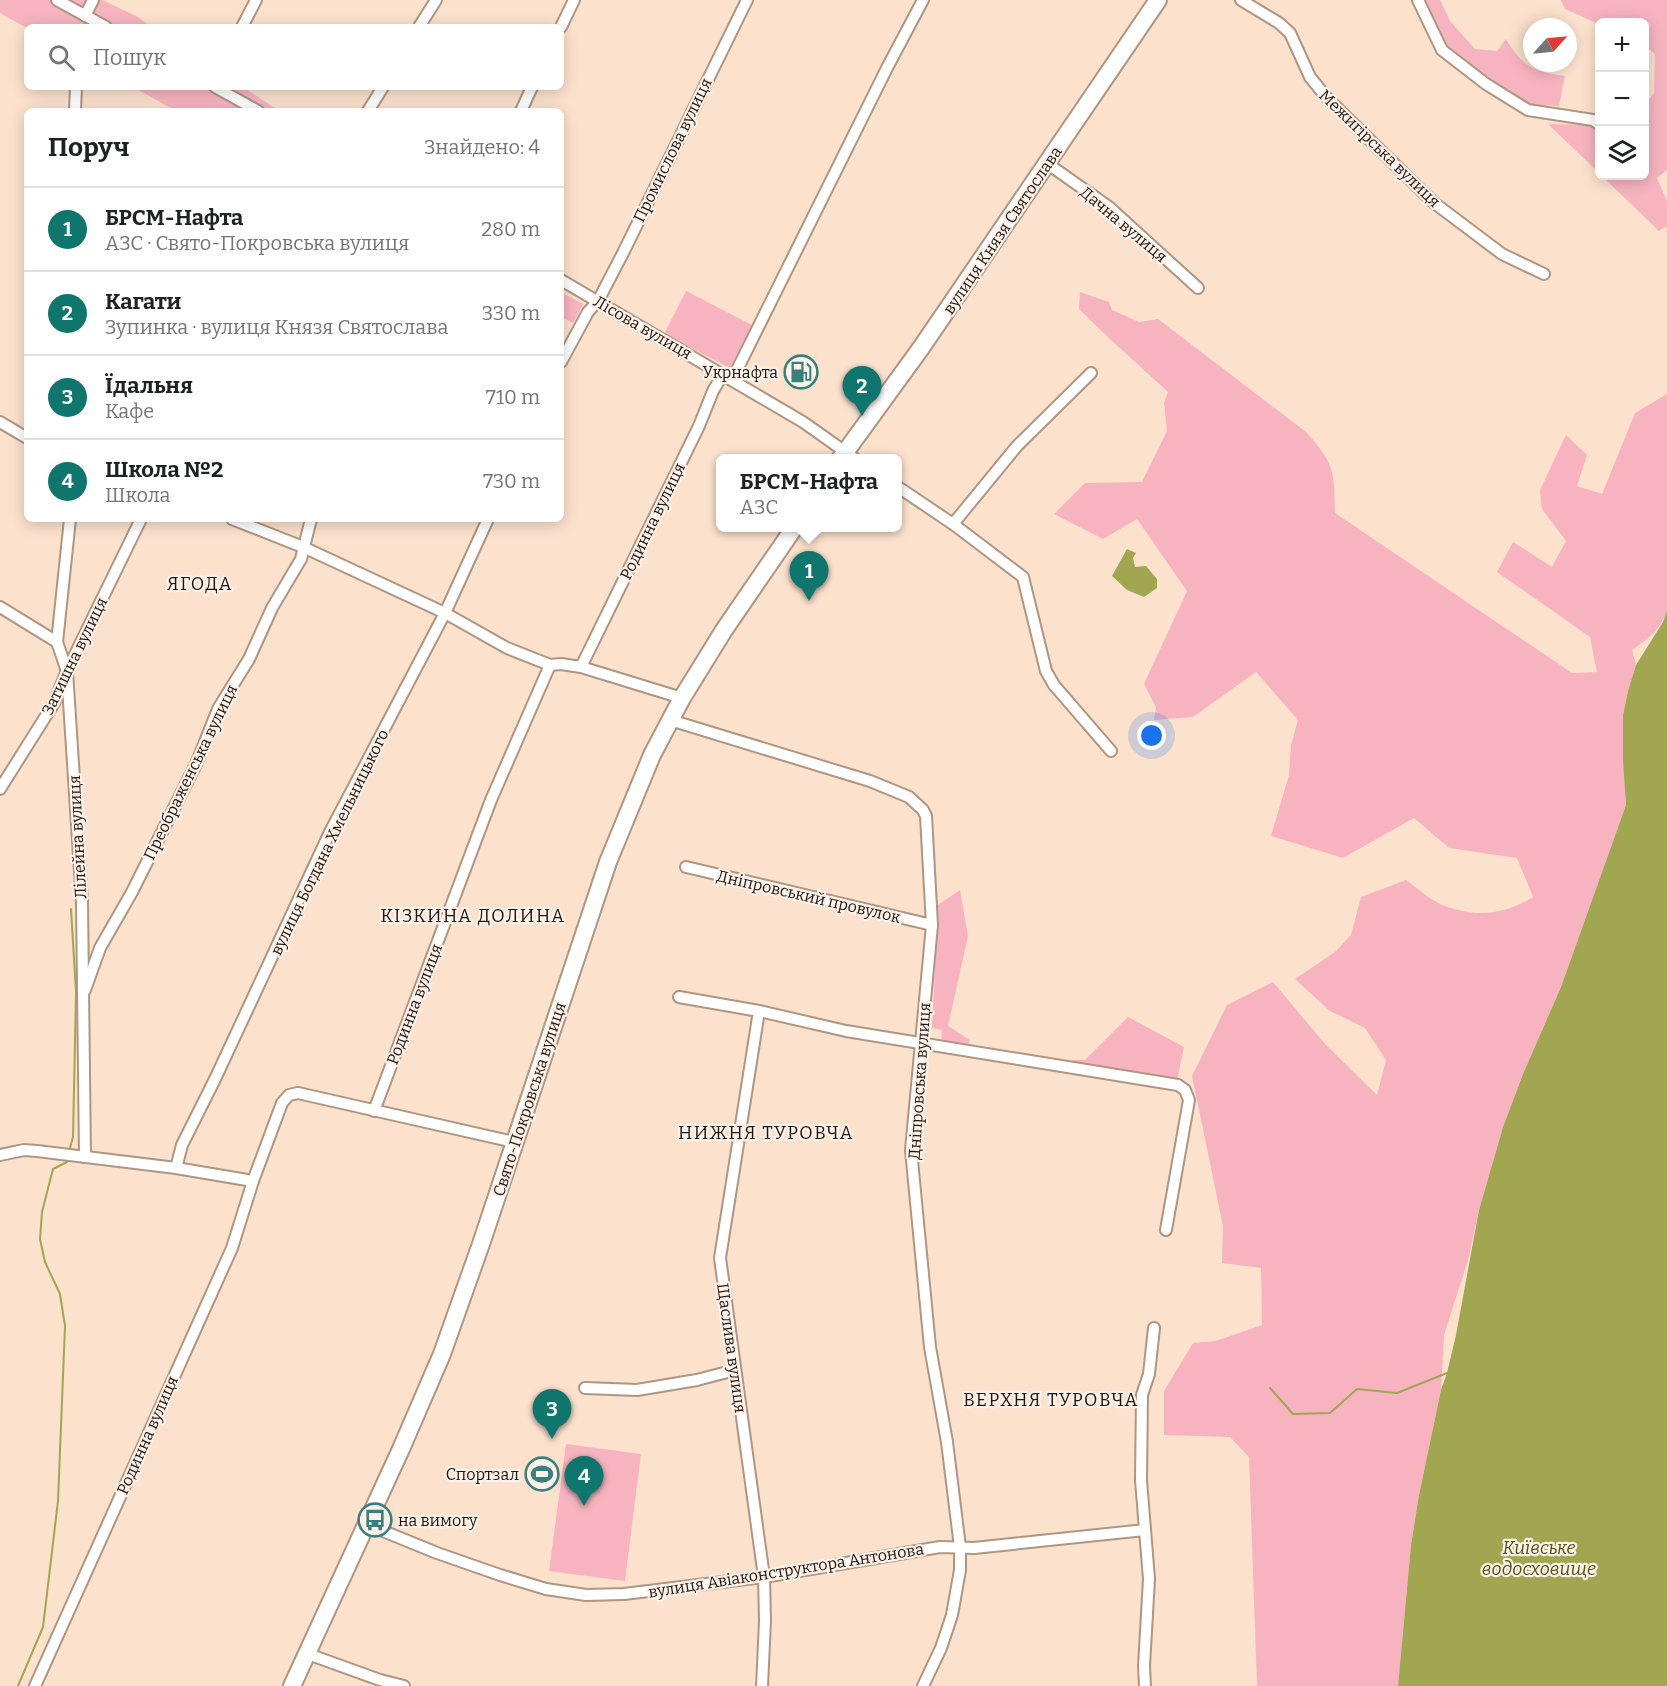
<!DOCTYPE html>
<html lang="uk">
<head>
<meta charset="utf-8">
<style>
	:root { --surface:#fff; --page:#f2f2f2; --text:#202124; --muted:#757577; --line:#e0e0e0; --accent:#0f766e }
	body { margin:0; font-family:Bitter,serif; background:var(--page); color:var(--text) }
	.controls { position:absolute; right:18px; top:18px; display:grid; overflow:hidden; border-radius:9px; box-shadow:0 3px 15px #0003 }
	.controls button { width:54px; height:54px; display:grid; place-items:center; padding:0; border:0; border-bottom:2px solid var(--line); background:var(--surface); color:var(--text); font:30px sans-serif }
	.compass { position:absolute; left:1523px; top:18px; width:54px; height:54px; border-radius:50%; background:var(--surface); box-shadow:0 3px 15px #0003; rotate:63deg }
	.you { position:absolute; left:1152px; top:736px; width:21px; height:21px; margin:-15px; border:4px solid #fff; border-radius:50%; background:#1a73e8; box-shadow:0 0 0 9px #1a73e833 }
	.badge { display:grid; place-items:center; width:39px; height:39px; border-radius:50%; background:var(--accent); color:#fff; font-size:20px; font-weight:700 }
	.pin { position:absolute; translate:-50% -50px; filter:drop-shadow(0 2px 3px #0008) }
	.pin::after { content:''; position:absolute; top:32px; width:21px; height:18px; background:inherit; clip-path:polygon(0 0,100% 0,50% 100%) }
	.popup { position:absolute; left:716px; top:454px; width:186px; height:78px; box-sizing:border-box; display:grid; place-content:center; border-radius:9px; background:var(--surface); filter:drop-shadow(0 2px 4px #0005); font-size:20px; white-space:nowrap; color:var(--muted) }
	.popup b { font-size:22px; color:var(--text) }
	.popup::after { content:''; position:absolute; left:50%; top:100%; margin-left:-12px; border:12px solid transparent; border-top-color:var(--surface) }
	.list { margin:0; padding:0; list-style:none }
	h2 { display:flex; justify-content:space-between; align-items:center; height:78px; margin:0; padding:0 24px; font-size:26px }
	h2 small { font-size:20px; font-weight:400; color:var(--muted) }
	.list li { display:grid; grid-template-columns:39px 1fr auto; gap:18px; align-items:center; box-sizing:border-box; height:84px; padding:0 24px; border-top:2px solid var(--line) }
	.list b { display:block; font-size:22px; white-space:nowrap }
	.list p { margin:0; font-size:20px; white-space:nowrap; color:var(--muted) }
	.list em { font-size:20px; font-style:normal; color:var(--muted) }
	.icon { flex:none; width:33px; height:33px; fill:none; stroke:currentColor; stroke-width:2; stroke-linecap:round; stroke-linejoin:round }
	.map { position:relative; flex:none; width:1667px; height:1686px; overflow:hidden }
	.search { position:absolute; background:var(--surface); box-shadow:0 3px 15px #0003; left:24px; top:24px; width:540px; height:66px; display:flex; align-items:center; gap:15px; box-sizing:border-box; padding:0 21px; border-radius:9px; color:var(--muted); font-size:22px }
	.panel { position:absolute; background:var(--surface); box-shadow:0 3px 15px #0003; left:24px; top:108px; width:540px; height:414px; border-radius:9px }
	.map>svg:first-child { display:block }
</style>
</head>
<body>
<div class="map">
<svg width="1667" height="1686" viewBox="0 0 1667 1686">
	<rect width="100%" height="100%" fill="#fce1cd"/>
	<g fill="#f7b4c0">
		<polygon points="0,0 102,0 136,16 152,27 27,28 0,13"/>
		<path d="M1424 0H1440L1450 21 1475 49 1497 51 1506 39C1522 66 1534 72 1565 76L1559 106 1526 104 1491 81 1447 45Z"/>
		<polygon points="1561,0 1667,0 1667,170 1657,178 1667,201 1667,226 1659,231 1602,176 1644,176 1645,104 1654,93 1655,54 1645,46 1644,22 1600,22 1599,24 1565,9"/>
		<polygon points="133,87 243,87 279,111 176,111"/>
		<polygon points="1548,124 1599,125 1599,173"/>
		<polygon points="686,291 752,325 730,368 664,334"/>
		<polygon points="561,292 583,304 573,323 561,317"/>
		<path d="M1080 292 1109 302 1112 310 1139 322 1158 319 1306 432C1335 464 1334 471 1335 513L1572 673 1597 672 1590 637 1497 572 1513 542 1552 567 1566 541 1542 509 1540 490 1566 435 1587 455 1577 486 1602 494 1635 413 1667 394V611C1660 630 1648 639 1632 650L1636 665 1628 691 1623 715V762L1626 805 1561 987 1523 1074 1503 1127 1479 1210 1468 1260 1444 1335 1441 1390 1419 1495 1411 1545 1398 1686H1257L1249 1457 1230 1437 1164 1435V1391L1193 1343 1216 1341 1262 1325 1261 1268 1222 1263 1223 1226 1192 1076 1227 1005 1273 982 1325 1044 1377 1095 1386 1060 1365 1028 1330 1011 1295 979 1335 952 1351 935 1361 897 1406 880C1417 888 1428 898 1440 904 1473 918 1503 916 1533 897L1517 858 1449 848 1414 818 1343 858 1271 836 1289 775 1291 745 1298 720 1256 672 1193 717 1154 720 1156 707 1144 684 1187 591 1137 519 1103 539 1054 514 1085 483 1142 482 1167 431 1164 403 1168 392 1111 340 1079 309Z"/>
		<polygon points="960,890 968,936 948,1026 970,1040 967,1047 941,1043 942,1030 932,1028 938,905"/>
		<polygon points="1128,1017 1184,1047 1177,1080 1070,1063 1072,1060 1085,1060"/>
		<polygon points="566,1444 641,1454 625,1581 549,1571"/>
	</g>
	<g fill="#a0a750">
		<polygon points="1127,549 1136,553 1133,558 1135,567 1146,566 1157,579 1157,588 1144,597 1127,590 1112,576"/>
		<polygon points="1667,611 1667,1686 1398,1686 1411,1545 1419,1495 1441,1390 1447,1373 1456,1335 1479,1210 1503,1127 1523,1074 1561,987 1626,805 1623,762 1623,715 1628,691 1636,665 1663,622"/>
	</g>
	<g fill="none" stroke-linecap="round" stroke-linejoin="round">
		<g stroke="#a0a750" stroke-width="2">
			<polyline points="70,1148 73,1137 76,992 71,909"/>
			<polyline points="1270,1388 1293,1414 1330,1413 1357,1389 1397,1393 1447,1373"/>
			<polyline points="18,1686 43,1627 58,1501 65,1326 60,1294 45,1262 40,1239 42,1212 53,1169 67,1162"/>
		</g>
		<g stroke="#ae9682" stroke-width="14">
			<g id="minor">
				<polyline points="57,0 106,27"/>
				<polyline points="1241,0 1279,23 1290,33 1310,77 1327,98 1433,202 1502,254 1544,274"/>
				<polyline points="1418,0 1442,50 1486,84 1528,110 1593,120 1600,125"/>
				<polyline points="85,16 93,0"/>
				<polyline points="242,27 256,0"/>
				<polyline points="419,27 436,0"/>
				<polyline points="561,27 574,0"/>
				<polyline points="215,87 258,111"/>
				<polyline points="75,111 76,87"/>
				<polyline points="368,111 383,87"/>
				<polyline points="521,111 532,87"/>
				<polyline points="1048,164 1109,207 1198,288"/>
				<polyline points="561,280 803,422 854,458"/>
				<polyline points="561,362 588,312 598,301 623,253 747,0"/>
				<polyline points="732,380 887,68 923,0"/>
				<polyline points="0,422 27,438"/>
				<polyline points="898,487 953,524 1023,577 1046,671 1054,685 1111,751"/>
				<polyline points="70,519 57,642 67,671 82,902 85,1157"/>
				<polyline points="232,519 303,547 445,613 507,648 550,665 561,664 581,667 682,698"/>
				<polyline points="953,524 1017,446 1091,373"/>
				<polyline points="0,607 57,642"/>
				<polyline points="581,667 699,426 713,391 723,374"/>
				<polyline points="670,720 870,781 909,797 923,810 926,816 932,925 911,1150 930,1347 947,1442 960,1547 960,1570 952,1615 941,1648 923,1686"/>
				<polyline points="0,789 54,703 67,671 141,519"/>
				<polyline points="686,867 932,925"/>
				<polyline points="85,990 100,948 132,892 197,762 218,709 249,659 272,608 301,559 311,519"/>
				<polyline points="679,997 759,1011 846,1031 1178,1085 1185,1090 1189,1100 1166,1230"/>
				<polyline points="759,1011 720,1258 764,1577 765,1621 762,1686"/>
				<polyline points="374,1111 491,800 550,665"/>
				<polyline points="0,1155 24,1150 37,1151 176,1168 253,1181"/>
				<polyline points="176,1168 182,1145 216,1077 330,832 445,613 488,519"/>
				<polyline points="585,1388 637,1390 697,1380 735,1370"/>
				<polyline points="366,1524 437,1553 500,1575 546,1589 586,1595 624,1594 764,1577 940,1547 974,1548 1145,1530"/>
				<polyline points="308,1654 380,1680 404,1686"/>
				<polyline points="35,1686 232,1248 253,1181 282,1103 289,1095 298,1093 514,1142"/>
				<polyline points="1145,1686 1144,1666 1149,1579 1141,1480 1142,1395 1149,1374 1154,1328"/>
			</g>
		</g>
		<g stroke="#ae9682" stroke-width="20">
			<g id="primary">
				<polyline points="841,458 921,348 1158,0"/>
				<polyline points="292,1686 401,1449 442,1354 481,1244 608,862 652,755 682,698 724,630 794,528"/>
			</g>
		</g>
		<use href="#minor" stroke="#fff" stroke-width="10"/>
		<use href="#primary" stroke="#fff" stroke-width="16"/>
	</g>
	<defs>
		<g id="fuel-ring" transform="scale(1.725)"><circle r="9.5" fill="#fdf2ea" stroke="#38807d" stroke-width="1.5"/><path d="M-5.5-6h7V0h2V4h1.3V-2.5L3-4.5l.8-.8L6-3V5H2.5V1h-1V6h-7ZM-4.2-4.7v3.2H.2V-4.7Z" fill="#38807d"/></g>
		<g id="stadium-ring" transform="scale(1.725)"><circle r="9.5" fill="#fdf2ea" stroke="#38807d" stroke-width="1.5"/><path d="M0-5a6.5 5 0 1 0 0 10a6.5 5 0 1 0 0-10ZM-3.5-1.8h7v3.6h-7Z" fill="#38807d"/></g>
		<g id="bus-ring" transform="scale(1.725)"><circle r="9.5" fill="#fdf2ea" stroke="#38807d" stroke-width="1.5"/><path d="M-5-6H5V4H4V6H2V4H-2V6H-4V4H-5ZM-3.5-4V0h7V-4ZM-3.5 1.2v1.5H-2V1.2ZM2 1.2v1.5H3.5V1.2Z" fill="#38807d"/></g>
	</defs>
	<g fill-rule="evenodd">
		<use href="#fuel-ring" x="801" y="372"/>
		<use href="#stadium-ring" x="542" y="1474"/>
		<use href="#bus-ring" x="375" y="1520"/>
	</g>
	<g text-anchor="middle" stroke-width="4.5" stroke-linejoin="round" paint-order="stroke">
		<g font-size="16" fill="#1e150e" stroke="#fdf2ea">
			<text transform="translate(1380 148) rotate(44)" y="6">Межигірська вулиця</text>
			<text transform="translate(672 150) rotate(-64)" y="6">Промислова вулиця</text>
			<text transform="translate(1124 224) rotate(40)" y="6">Дачна вулиця</text>
			<text transform="translate(1002 230) rotate(-56)" y="6">вулиця Князя Святослава</text>
			<text transform="translate(643 327) rotate(30)" y="6">Лісова вулиця</text>
			<text transform="translate(652 521) rotate(-64)" y="6">Родинна вулиця</text>
			<text transform="translate(74 656) rotate(-64)" y="6">Затишна вулиця</text>
			<text transform="translate(190 772) rotate(-64)" y="6">Преображенська вулиця</text>
			<text transform="translate(77 837) rotate(-93)" y="6">Лілейна вулиця</text>
			<text transform="translate(329 842) rotate(-64)" y="6">вулиця Богдана Хмельницького</text>
			<text transform="translate(809 896) rotate(13)" y="6">Дніпровський провулок</text>
			<text transform="translate(414 1004) rotate(-69)" y="6">Родинна вулиця</text>
			<text transform="translate(919 1081) rotate(-86)" y="6">Дніпровська вулиця</text>
			<text transform="translate(529 1099) rotate(-72)" y="6">Свято-Покровська вулиця</text>
			<text transform="translate(732 1348) rotate(82)" y="6">Щаслива вулиця</text>
			<text transform="translate(147 1435) rotate(-66)" y="6">Родинна вулиця</text>
			<text transform="translate(786 1570) rotate(-9)" y="6">вулиця Авіаконструктора Антонова</text>
		</g>
		<g font-size="16" fill="#1e150e" stroke="#fdf2ea" text-anchor="end">
			<text x="778" y="378">Укрнафта</text>
			<text x="519" y="1480">Спортзал</text>
			<text x="398" y="1526" text-anchor="start">на вимогу</text>
		</g>
		<g font-size="18" letter-spacing="1.5" fill="#1e150e" stroke="#fdf2ea">
			<text x="200" y="590">ЯГОДА</text>
			<text x="473" y="922">КІЗКИНА ДОЛИНА</text>
			<text x="766" y="1139">НИЖНЯ ТУРОВЧА</text>
			<text x="1051" y="1406">ВЕРХНЯ ТУРОВЧА</text>
		</g>
		<g font-size="18" font-style="italic" fill="#515515" stroke="#fdf2ea">
			<text x="1539" y="1554">Київське<tspan x="1539" dy="21">водосховище</tspan></text>
		</g>
	</g>
</svg>
<div class="controls">
<button>+</button>
<button>−</button>
<button><svg class="icon" aria-label="layers" viewBox="0 0 24 24"><path d="M12 4l9 5-9 5-9-5zM3 14l9 5 9-5"/></svg></button>
</div>
<svg class="compass" viewBox="-18 -18 36 36"><path d="M0-13l5 13h-10z" fill="#e53935"/><path d="M0 13l5-13h-10z" fill="#757577"/></svg>
<div class="you"></div>
<div class="pin badge" style="left:809px;top:601px">1</div>
<div class="popup"><b>БРСМ-Нафта</b>АЗС</div>
<div class="pin badge" style="left:862px;top:416px">2</div>
<div class="pin badge" style="left:552px;top:1439px">3</div>
<div class="pin badge" style="left:584px;top:1506px">4</div>
<div class="search"><svg class="icon" aria-label="search" viewBox="0 0 24 24"><circle cx="10" cy="10" r="6"/><path d="M15 15l6 6"/></svg>Пошук</div>
<section class="panel">
<h2>Поруч<small>Знайдено: 4</small></h2>
<ul class="list">
<li><span class="badge">1</span><div><b>БРСМ-Нафта</b><p>АЗС · Свято-Покровська вулиця</p></div><em>280 m</em></li>
<li><span class="badge">2</span><div><b>Кагати</b><p>Зупинка · вулиця Князя Святослава</p></div><em>330 m</em></li>
<li><span class="badge">3</span><div><b>Їдальня</b><p>Кафе</p></div><em>710 m</em></li>
<li><span class="badge">4</span><div><b>Школа №2</b><p>Школа</p></div><em>730 m</em></li>
</ul>
</section>
</div>
</body>
</html>
